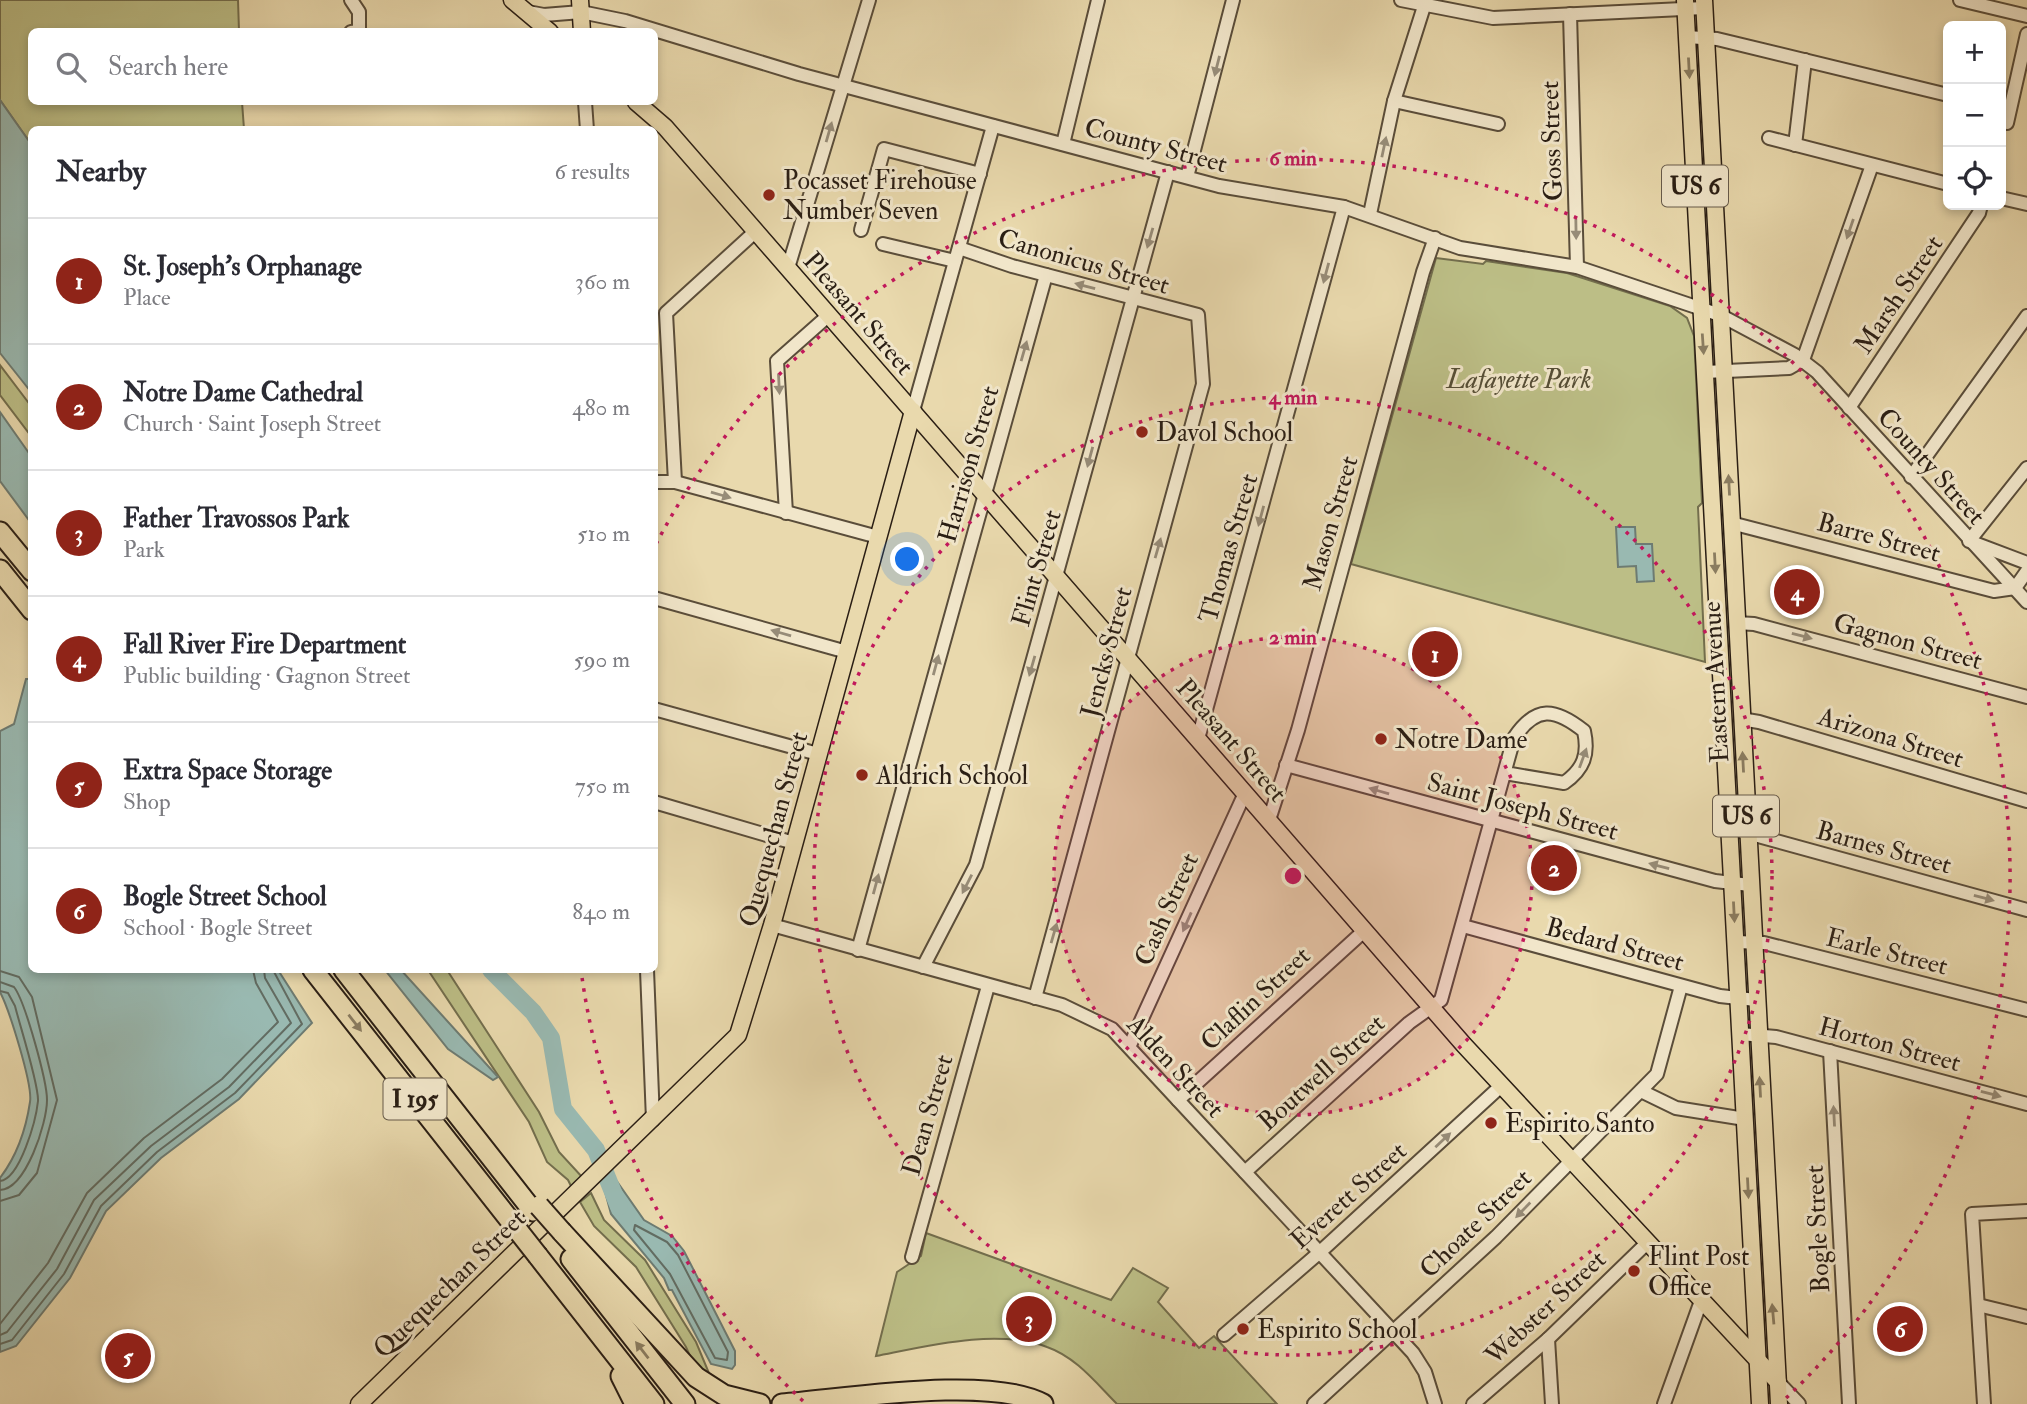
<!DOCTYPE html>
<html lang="en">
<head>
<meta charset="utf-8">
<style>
	:root { --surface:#fff; --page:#f2f2f3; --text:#2b2b33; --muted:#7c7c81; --line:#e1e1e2; --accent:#8f2418 }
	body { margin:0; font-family:"IM FELL Double Pica",serif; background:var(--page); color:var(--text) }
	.controls { position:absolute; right:21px; top:21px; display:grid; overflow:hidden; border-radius:10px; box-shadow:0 4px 10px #0003 }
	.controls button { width:63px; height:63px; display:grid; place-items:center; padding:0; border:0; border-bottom:2px solid var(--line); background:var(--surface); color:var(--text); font:35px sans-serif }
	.you { position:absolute; left:908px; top:560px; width:24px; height:24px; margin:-18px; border:5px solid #fff; border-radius:50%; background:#1a73e8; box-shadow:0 0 0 10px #1a73e833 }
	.badge { display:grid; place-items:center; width:46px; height:46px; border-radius:50%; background:var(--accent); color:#fff; font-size:23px; font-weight:700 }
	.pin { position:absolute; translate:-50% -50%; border:4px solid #fff; box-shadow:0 2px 7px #0006 }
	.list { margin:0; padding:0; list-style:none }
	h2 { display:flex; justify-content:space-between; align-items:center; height:91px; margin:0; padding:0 28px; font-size:30px }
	h2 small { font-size:23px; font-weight:400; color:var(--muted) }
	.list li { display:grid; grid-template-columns:46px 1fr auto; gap:21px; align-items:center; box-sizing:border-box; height:126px; padding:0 28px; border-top:2px solid var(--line) }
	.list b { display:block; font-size:26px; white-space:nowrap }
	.list p { margin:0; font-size:23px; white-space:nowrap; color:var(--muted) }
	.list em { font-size:23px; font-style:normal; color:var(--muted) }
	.icon { flex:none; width:38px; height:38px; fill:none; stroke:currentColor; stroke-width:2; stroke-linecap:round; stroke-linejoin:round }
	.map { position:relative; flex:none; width:2027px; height:1404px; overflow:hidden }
	.search { position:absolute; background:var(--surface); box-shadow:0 4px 10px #0003; left:28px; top:28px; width:630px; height:77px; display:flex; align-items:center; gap:18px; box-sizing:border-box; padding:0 24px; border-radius:10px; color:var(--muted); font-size:26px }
	.panel { position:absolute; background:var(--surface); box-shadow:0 4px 10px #0003; left:28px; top:126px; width:630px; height:847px; border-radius:10px }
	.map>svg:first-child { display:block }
</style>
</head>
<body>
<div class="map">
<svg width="2027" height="1404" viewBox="0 0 2027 1404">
	<rect width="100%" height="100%" fill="#e9d9ad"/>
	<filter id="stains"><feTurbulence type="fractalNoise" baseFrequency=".00286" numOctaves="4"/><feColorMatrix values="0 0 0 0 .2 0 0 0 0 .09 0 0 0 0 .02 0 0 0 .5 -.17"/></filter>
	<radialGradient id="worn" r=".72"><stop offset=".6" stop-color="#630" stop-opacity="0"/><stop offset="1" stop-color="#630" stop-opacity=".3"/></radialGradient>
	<g fill="#bcbe86" stroke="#736e4d" stroke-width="2">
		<polygon points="0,0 238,0 239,31 32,32 32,102 242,102 244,129 32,130 31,144 0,100"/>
		<polygon points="1436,258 1483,264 1486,261 1567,273 1670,306 1687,318 1694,336 1702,503 1698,507 1705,662 1351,564"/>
		<polygon points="0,365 31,406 31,436 0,395"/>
		<polygon points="428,970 447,970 539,1112 559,1152 583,1178 572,1188 568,1180 547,1162 529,1122"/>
		<polygon points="591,1193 604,1220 645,1260 696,1342 716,1390 700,1378 686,1347 636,1267 594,1226 580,1202"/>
		<path d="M926 1233 1111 1300 1133 1268 1168 1288 1158 1302 1199 1348 1214 1336 1277 1404H1117C1096 1383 1076 1357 1047 1347 997 1328 927 1346 876 1356L897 1272 921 1256Z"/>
	</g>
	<g fill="#99b9b1" stroke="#6d7b72" stroke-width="2">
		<polygon points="0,100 31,144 31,392 0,353"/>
		<polygon points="0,412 31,456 31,523 0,481"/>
		<polygon points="1616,527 1635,527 1636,544 1652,544 1654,581 1637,582 1636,566 1618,567"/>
		<path d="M26 679H31L32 970H278L312 1023 239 1099 161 1158 106 1211 70 1278 16 1346 0 1352V1178C16 1157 26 1129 30 1102 33 1085 9 1009 0 992V731L14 724Z"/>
		<polygon points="385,970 401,970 498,1077 493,1080 448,1049"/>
		<polygon points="616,1180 644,1220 672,1236 684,1251 735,1351 735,1365 732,1369 711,1364 672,1290 669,1290 664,1278 611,1214 604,1188"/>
	</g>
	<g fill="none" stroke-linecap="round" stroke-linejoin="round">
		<g stroke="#626c62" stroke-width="2">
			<polyline points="0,971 19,977 32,997 57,1100 37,1173 19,1195 0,1201"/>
			<path d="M0 982 14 987C25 1001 47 1081 47 1100 47 1123 26 1189 0 1190"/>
			<path d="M0 991 8 993 15 1006C20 1026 39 1085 38 1101 36 1120 20 1179 0 1181"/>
			<polygon points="635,1225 667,1242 678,1255 728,1352 727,1360 715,1358 670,1274 634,1230"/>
			<polyline points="0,1324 48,1263 87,1193 144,1138 222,1079 278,1022 256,983 253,970"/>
			<polyline points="0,1335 7,1332 57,1269 94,1200 151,1146 229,1087 291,1023 265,978 264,970"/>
			<polyline points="0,1344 12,1340 64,1274 101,1206 157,1152 235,1093 302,1024 273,970"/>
		</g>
		<polyline stroke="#99b9b1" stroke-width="18" points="491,970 533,1012 551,1038 563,1109 596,1150 619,1207"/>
		<g stroke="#5a4d3a" stroke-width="16">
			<g id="minor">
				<polyline points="351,0 359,12 359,31 351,32"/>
				<polyline points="1401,0 1493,18 1704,8"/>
				<polyline points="1960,0 2027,16"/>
				<polyline points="528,12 544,15 581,12 625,21 799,74 1219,186 1344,207 1460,248 1577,267 1720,315 1795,355 1817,372 2027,602"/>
				<polyline points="1570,14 1577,267"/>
				<polyline points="1687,37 1717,39 1948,95"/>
				<polyline points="1394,101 1498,124"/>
				<polyline points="585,102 587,130"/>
				<polyline points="2007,123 2027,34"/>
				<polyline points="1769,138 1948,184"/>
				<polyline points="1063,144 1098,0"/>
				<polyline points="1795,145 1805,60"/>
				<polyline points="1187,177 1233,0"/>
				<polyline points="2001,198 2027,204"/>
				<polyline points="1370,214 1394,101 1426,0"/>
				<polyline points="861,230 884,149 980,174"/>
				<polyline points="883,244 955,261"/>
				<polyline points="959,248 1012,266 1198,315 1203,384 1035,998"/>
				<polyline points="788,268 869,0"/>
				<polyline points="1803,360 1872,165"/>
				<polyline points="1705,372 1789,368 1803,360"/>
				<polyline points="1849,408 1979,213 1981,205"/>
				<polyline points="913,411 993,126"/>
				<polyline points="2027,468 1969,541 2027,563"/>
				<polyline points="1911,477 2027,316"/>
				<polyline points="654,482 675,482 878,537"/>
				<polyline points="675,482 666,313 756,231"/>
				<polyline points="786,513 777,361 829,315"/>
				<polyline points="1731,523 1994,591 2015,588 2027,571"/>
				<polyline points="654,598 847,652"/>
				<polyline points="1736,623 1754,624 2027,697"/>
				<polyline points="654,709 818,754"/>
				<polyline points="1741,719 1759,722 2027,801"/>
				<polyline points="1198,739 1344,207"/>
				<polyline points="1286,765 1715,881 1750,885"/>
				<polyline points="654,802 794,843"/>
				<polyline points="1269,820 1298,730 1423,272 1435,238"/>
				<polyline points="1729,828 2027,910"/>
				<polyline points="772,925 1062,1005 1112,1029 1413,1353 1425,1372 1435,1404"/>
				<polyline points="1463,926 1720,996 1756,1000"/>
				<polyline points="1736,942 1764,943 2027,1010"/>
				<polyline points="858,950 1046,275"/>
				<polyline points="923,967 976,865 1168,172"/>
				<polyline points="647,970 653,1120"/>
				<polyline points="1740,1034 1776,1037 2027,1104"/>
				<polyline points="1130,1045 1245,793"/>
				<polyline points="1830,1051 1849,1404"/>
				<polyline points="1641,1091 1676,1108 1745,1119"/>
				<polyline points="1178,1100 1364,931"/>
				<path d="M1245 1172 1409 1023 1441 1000 1514 738C1536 705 1555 708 1584 731 1589 754 1584 769 1564 783L1505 773"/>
				<polyline points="912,1257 988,986"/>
				<polyline points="1978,1305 2027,1317"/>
				<polyline points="1224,1335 1320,1252 1501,1086"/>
				<polyline points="1548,1339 1552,1404"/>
				<polyline points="1778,1382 1799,1404"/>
				<polyline points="1314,1404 1496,1237 1657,1074 1681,986"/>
				<polyline points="1473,1404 1548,1339 1647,1243"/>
				<polyline points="1664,1404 1701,1301"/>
				<polyline points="1984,1404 1972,1214 2027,1211"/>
			</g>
		</g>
		<g stroke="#2a1e14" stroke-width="19">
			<g id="major">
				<polyline points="512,0 550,32"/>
				<polyline points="580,0 582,32"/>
				<polyline points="1685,0 1760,1404"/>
				<polyline points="1704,0 1779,1404"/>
				<polyline points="636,102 665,127 1464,1045 1778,1382"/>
				<polyline points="359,1404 738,1035 772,925 913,411"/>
			</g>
		</g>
		<g stroke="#2a1e14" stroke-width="23">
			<g id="highway">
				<polyline points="0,532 32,571"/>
				<polyline points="0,570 32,610"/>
				<polyline points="313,970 516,1228"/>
				<polyline points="344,970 533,1211"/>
				<polyline points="562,1232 696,1377 724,1395 760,1404"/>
				<polyline points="538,1256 654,1404"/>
				<polyline points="571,1259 685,1404"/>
				<polyline points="621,1376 635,1404"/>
				<path d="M782 1404C846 1399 989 1375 1043 1404"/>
			</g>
		</g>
		<use href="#minor" stroke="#f1e6ca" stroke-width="12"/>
		<use href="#major" stroke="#e9d9ad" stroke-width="16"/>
		<use href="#highway" stroke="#e9d9ad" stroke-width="19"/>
		<g stroke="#2a1e14" stroke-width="23" stroke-linecap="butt">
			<g id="highway-bridge">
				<polyline points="539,1206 562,1232"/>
				<polyline points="516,1228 538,1256"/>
			</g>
		</g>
		<use href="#highway-bridge" stroke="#e9d9ad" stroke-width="19"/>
	</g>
	<defs><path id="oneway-solid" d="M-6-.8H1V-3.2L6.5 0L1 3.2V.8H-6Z" transform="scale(1.75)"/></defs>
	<g fill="#978c78">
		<use href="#oneway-solid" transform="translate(1217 66) rotate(104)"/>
		<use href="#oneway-solid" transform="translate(829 132) rotate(-74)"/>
		<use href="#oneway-solid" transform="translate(1384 147) rotate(-78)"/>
		<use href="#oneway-solid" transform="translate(1576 229) rotate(89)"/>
		<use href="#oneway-solid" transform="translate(1850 229) rotate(109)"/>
		<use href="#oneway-solid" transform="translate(1150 238) rotate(106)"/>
		<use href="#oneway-solid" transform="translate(1326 273) rotate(105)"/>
		<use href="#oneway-solid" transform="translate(1085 286) rotate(-165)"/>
		<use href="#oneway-solid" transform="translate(1024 351) rotate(-74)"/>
		<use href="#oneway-solid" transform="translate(779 384) rotate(87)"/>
		<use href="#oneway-solid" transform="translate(1090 457) rotate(105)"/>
		<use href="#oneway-solid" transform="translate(721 495) rotate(16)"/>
		<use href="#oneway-solid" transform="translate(1261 516) rotate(105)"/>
		<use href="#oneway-solid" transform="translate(1158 548) rotate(-74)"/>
		<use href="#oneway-solid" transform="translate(781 633) rotate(-164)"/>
		<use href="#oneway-solid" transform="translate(1802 636) rotate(15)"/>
		<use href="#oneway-solid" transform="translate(936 665) rotate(-75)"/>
		<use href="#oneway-solid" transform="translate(1032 666) rotate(106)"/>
		<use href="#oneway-solid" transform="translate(1583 758) rotate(-70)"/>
		<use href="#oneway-solid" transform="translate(1379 791) rotate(-164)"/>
		<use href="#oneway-solid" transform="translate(1659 866) rotate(-165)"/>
		<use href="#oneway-solid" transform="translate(876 884) rotate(-75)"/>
		<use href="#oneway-solid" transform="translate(967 884) rotate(117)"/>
		<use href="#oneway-solid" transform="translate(1984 898) rotate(15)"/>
		<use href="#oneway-solid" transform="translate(1187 922) rotate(114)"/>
		<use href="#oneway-solid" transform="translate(1054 933) rotate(-74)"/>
		<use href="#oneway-solid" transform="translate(1991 1094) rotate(15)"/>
		<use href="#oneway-solid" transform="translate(1834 1116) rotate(-93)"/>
		<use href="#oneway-solid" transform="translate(1443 1140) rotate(-43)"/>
		<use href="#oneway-solid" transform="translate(1523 1210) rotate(134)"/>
	</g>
	<g fill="#8a7c60">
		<use href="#oneway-solid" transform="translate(1689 68) rotate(87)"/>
		<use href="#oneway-solid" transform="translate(1703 344) rotate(86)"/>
		<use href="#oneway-solid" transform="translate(1729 485) rotate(-93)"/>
		<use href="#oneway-solid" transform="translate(1715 563) rotate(87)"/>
		<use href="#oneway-solid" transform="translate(1743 762) rotate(-93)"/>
		<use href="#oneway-solid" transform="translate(1734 912) rotate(87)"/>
		<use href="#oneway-solid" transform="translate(355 1023) rotate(52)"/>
		<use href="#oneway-solid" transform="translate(1760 1087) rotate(-93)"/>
		<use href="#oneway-solid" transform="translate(1748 1188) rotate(87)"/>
		<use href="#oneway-solid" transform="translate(1773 1314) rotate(-95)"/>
		<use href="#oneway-solid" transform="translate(642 1350) rotate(-128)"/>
	</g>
	<circle cx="1293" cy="876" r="239" fill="#c2185b" fill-opacity=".12"/>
	<g fill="none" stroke="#c2185b" stroke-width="3.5" stroke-dasharray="3.5 7">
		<circle cx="1293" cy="876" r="239"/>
		<circle cx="1293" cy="876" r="479"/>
		<path d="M803 1401A718 718 0 0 1 581 970M656 544A718 718 0 1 1 1783 1401"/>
	</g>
	<g fill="#8f2418" stroke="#f1e6ca" stroke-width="2.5">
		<circle cx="769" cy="195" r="7"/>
		<circle cx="1142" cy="432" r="7"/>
		<circle cx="1381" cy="739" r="7"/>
		<circle cx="862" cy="775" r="7"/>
		<circle cx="1491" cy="1123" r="7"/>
		<circle cx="1634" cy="1271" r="7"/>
		<circle cx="1243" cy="1329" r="7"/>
	</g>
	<g text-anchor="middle" stroke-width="6" stroke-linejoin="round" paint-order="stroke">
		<g fill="#f1e6ca" stroke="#665a4b" stroke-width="2">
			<rect x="1662" y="165.5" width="66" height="41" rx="5"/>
			<rect x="1713" y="795.5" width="66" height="41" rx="5"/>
			<rect x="383.5" y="1078.5" width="63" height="41" rx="5"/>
		</g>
		<g font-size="24" font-weight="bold" fill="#2a1e14">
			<text x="1695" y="194">US 6</text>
			<text x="1746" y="824">US 6</text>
			<text x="415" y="1107">I 195</text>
		</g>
		<g font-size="26" fill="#2a1e14" stroke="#f1e6ca">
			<text transform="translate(1551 141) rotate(-92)" y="9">Goss Street</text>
			<text transform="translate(1156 145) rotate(15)" y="9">County Street</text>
			<text transform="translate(1084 261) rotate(16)" y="9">Canonicus Street</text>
			<text transform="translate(1898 294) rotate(-56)" y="9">Marsh Street</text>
			<text transform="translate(859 313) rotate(49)" y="9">Pleasant Street</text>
			<text transform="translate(968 464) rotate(-74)" y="9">Harrison Street</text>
			<text transform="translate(1932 466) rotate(48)" y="9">County Street</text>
			<text transform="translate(1330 523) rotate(-74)" y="9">Mason Street</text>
			<text transform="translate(1879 537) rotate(15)" y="9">Barre Street</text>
			<text transform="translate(1228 548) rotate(-74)" y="9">Thomas Street</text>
			<text transform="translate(1036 568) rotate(-74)" y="9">Flint Street</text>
			<text transform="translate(1908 641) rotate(15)" y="9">Gagnon Street</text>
			<text transform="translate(1106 652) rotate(-75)" y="9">Jencks Street</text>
			<text transform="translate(1715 682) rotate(-93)" y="9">Eastern Avenue</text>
			<text transform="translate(1891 737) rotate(17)" y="9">Arizona Street</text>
			<text transform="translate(1232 740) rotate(49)" y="9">Pleasant Street</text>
			<text transform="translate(1523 806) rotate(15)" y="9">Saint Joseph Street</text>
			<text transform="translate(773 829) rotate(-75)" y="9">Quequechan Street</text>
			<text transform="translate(1884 847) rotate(15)" y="9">Barnes Street</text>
			<text transform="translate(1166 909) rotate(-66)" y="9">Cash Street</text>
			<text transform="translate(1615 944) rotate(15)" y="9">Bedard Street</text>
			<text transform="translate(1887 951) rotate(14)" y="9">Earle Street</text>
			<text transform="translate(1255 998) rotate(-43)" y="9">Claflin Street</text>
			<text transform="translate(1890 1044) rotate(15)" y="9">Horton Street</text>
			<text transform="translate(1176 1066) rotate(47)" y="9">Alden Street</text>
			<text transform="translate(1321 1072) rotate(-42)" y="9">Boutwell Street</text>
			<text transform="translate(927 1115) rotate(-74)" y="9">Dean Street</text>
			<text transform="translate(1348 1195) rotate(-42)" y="9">Everett Street</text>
			<text transform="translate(1475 1223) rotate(-44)" y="9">Choate Street</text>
			<text transform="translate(1817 1229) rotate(-93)" y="9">Bogle Street</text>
			<text transform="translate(449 1283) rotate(-44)" y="9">Quequechan Street</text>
			<text transform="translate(1545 1307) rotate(-43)" y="9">Webster Street</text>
		</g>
		<g font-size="26" fill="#2a1e14" stroke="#f1e6ca" text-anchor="start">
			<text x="783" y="189">Pocasset Firehouse<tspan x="783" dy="30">Number Seven</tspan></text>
			<text x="1156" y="441">Davol School</text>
			<text x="1395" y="748">Notre Dame</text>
			<text x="876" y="784">Aldrich School</text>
			<text x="1505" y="1132">Espirito Santo</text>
			<text x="1648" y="1265">Flint Post<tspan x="1648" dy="30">Office</tspan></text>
			<text x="1257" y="1338">Espirito School</text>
		</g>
		<g font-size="26" font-style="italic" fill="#564e36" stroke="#f1e6ca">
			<text x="1519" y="388">Lafayette Park</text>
		</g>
	</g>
	<circle cx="1293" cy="876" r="10" fill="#c2185b" stroke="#f1e6ca" stroke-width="3.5"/>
	<g font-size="21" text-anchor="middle" font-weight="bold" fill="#c2185b" stroke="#f1e6ca" stroke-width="6" stroke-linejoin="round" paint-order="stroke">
		<text x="1293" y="165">6 min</text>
		<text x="1293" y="404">4 min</text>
		<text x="1293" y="644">2 min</text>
	</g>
	<rect width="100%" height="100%" filter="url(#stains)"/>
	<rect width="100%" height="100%" fill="url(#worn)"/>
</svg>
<div class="controls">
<button>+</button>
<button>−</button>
<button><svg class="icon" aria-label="locate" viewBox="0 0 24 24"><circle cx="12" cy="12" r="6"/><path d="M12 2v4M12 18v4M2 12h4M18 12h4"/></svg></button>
</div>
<div class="you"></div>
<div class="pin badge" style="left:1435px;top:654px">1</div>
<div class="pin badge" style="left:1554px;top:868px">2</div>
<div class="pin badge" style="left:1029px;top:1319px">3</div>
<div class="pin badge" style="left:1797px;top:592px">4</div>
<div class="pin badge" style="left:128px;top:1356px">5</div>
<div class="pin badge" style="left:1900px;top:1329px">6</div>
<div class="search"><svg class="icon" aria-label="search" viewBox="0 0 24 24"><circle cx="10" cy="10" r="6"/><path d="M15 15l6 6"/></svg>Search here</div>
<section class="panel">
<h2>Nearby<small>6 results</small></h2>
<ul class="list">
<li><span class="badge">1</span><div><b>St. Joseph's Orphanage</b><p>Place</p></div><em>360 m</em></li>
<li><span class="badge">2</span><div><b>Notre Dame Cathedral</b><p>Church · Saint Joseph Street</p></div><em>480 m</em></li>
<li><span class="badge">3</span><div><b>Father Travossos Park</b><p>Park</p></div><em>510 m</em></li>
<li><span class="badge">4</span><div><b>Fall River Fire Department</b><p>Public building · Gagnon Street</p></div><em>590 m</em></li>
<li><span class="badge">5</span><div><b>Extra Space Storage</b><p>Shop</p></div><em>750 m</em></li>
<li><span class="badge">6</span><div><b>Bogle Street School</b><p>School · Bogle Street</p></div><em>840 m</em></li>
</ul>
</section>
</div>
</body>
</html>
